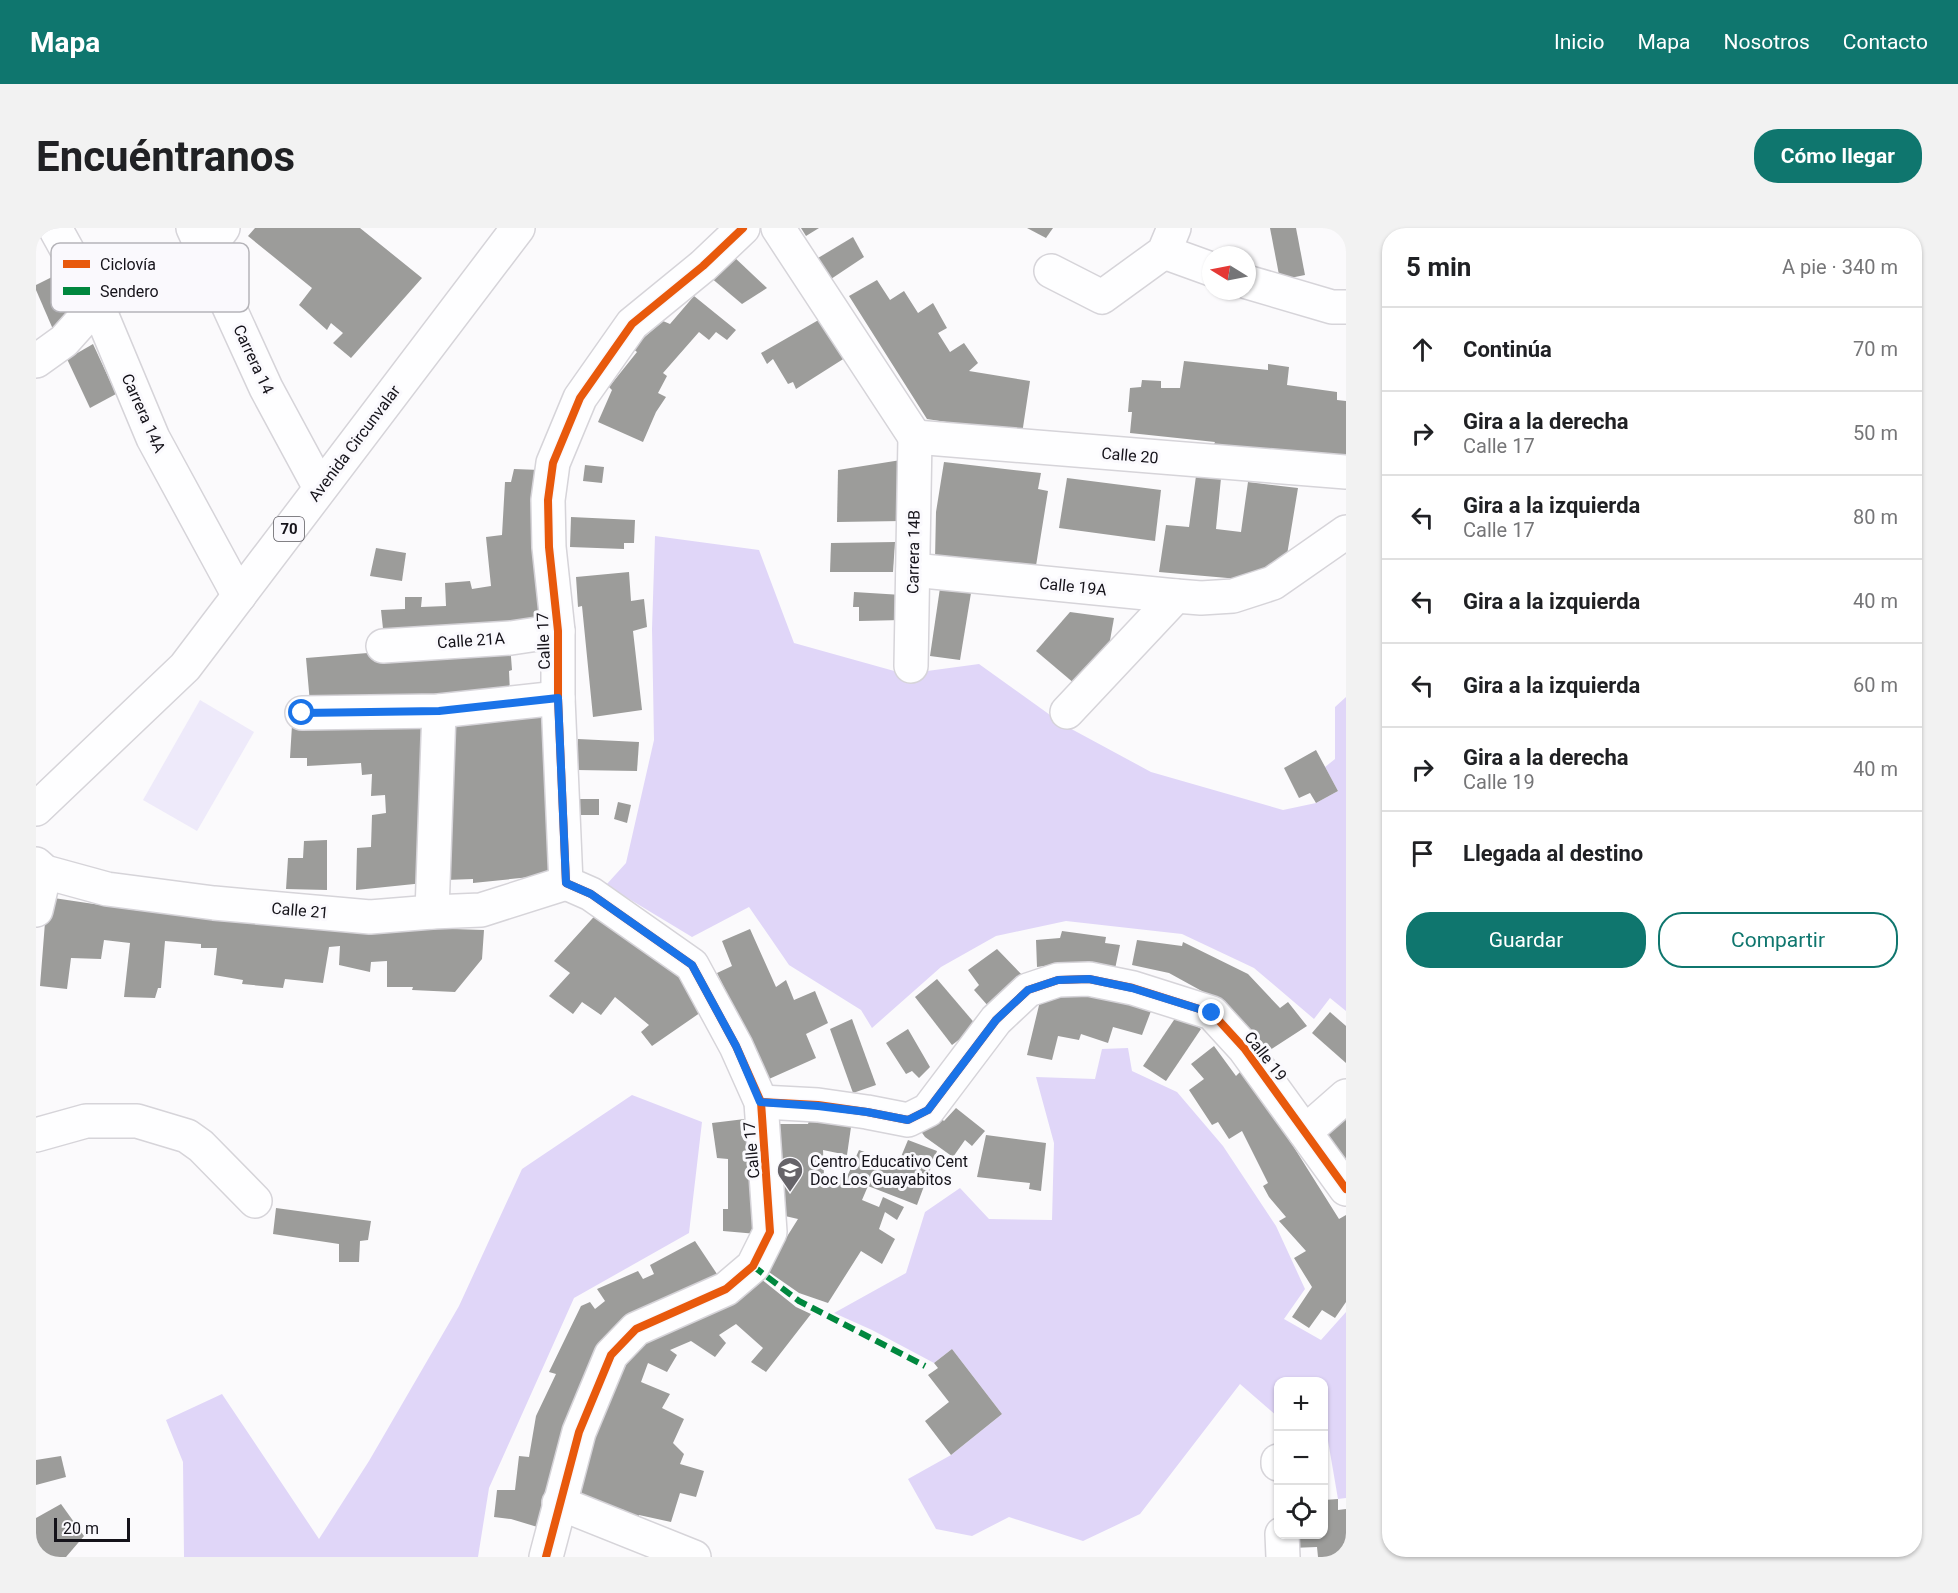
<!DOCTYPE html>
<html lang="es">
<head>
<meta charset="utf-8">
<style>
	:root { --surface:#fff; --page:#f2f2f2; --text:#202124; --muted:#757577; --line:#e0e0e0; --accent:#0f766e }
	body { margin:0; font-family:Roboto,sans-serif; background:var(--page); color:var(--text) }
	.controls { position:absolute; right:18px; bottom:18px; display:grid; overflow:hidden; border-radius:12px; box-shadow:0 2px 4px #0004 }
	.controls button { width:54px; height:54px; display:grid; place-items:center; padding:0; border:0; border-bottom:2px solid var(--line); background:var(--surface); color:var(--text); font:30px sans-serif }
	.compass { position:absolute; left:1166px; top:18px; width:54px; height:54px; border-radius:50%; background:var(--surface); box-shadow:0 2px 4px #0004; rotate:280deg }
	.scale { position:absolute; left:18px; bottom:15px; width:76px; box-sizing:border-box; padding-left:6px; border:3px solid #15131a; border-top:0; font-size:16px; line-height:21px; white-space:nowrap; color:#15131a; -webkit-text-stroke:4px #faf9fd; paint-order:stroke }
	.stop { position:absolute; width:18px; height:18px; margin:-14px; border:4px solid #1a73e8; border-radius:50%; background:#fff }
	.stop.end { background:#1a73e8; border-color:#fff; box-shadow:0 2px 6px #0008 }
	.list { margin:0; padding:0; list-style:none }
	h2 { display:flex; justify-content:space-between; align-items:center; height:78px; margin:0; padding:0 24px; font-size:26px }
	h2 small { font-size:20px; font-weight:400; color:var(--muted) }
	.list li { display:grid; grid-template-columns:39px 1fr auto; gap:18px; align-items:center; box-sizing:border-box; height:84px; padding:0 24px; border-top:2px solid var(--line) }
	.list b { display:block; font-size:22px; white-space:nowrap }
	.list p { margin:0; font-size:20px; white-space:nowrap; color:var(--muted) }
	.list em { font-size:20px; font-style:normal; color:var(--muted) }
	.actions { display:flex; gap:12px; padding:18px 24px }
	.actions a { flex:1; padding:14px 0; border:2px solid var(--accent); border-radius:24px; text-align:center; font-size:21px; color:var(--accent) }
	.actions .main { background:var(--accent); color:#fff }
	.icon { flex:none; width:33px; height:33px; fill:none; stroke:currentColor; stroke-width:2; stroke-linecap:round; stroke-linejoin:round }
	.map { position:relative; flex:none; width:1310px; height:1329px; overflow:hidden; border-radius:24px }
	header { display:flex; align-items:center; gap:36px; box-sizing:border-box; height:84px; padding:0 30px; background:var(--accent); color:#fff }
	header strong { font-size:28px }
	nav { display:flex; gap:33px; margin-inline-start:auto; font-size:21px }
	.intro { display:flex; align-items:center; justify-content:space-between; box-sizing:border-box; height:144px; padding:0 36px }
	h1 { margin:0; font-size:42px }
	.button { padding:15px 27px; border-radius:24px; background:var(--accent); color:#fff; font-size:21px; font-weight:700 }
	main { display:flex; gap:36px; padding:0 36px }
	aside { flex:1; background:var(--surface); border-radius:24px; box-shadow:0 2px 4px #0004 }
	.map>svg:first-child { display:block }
</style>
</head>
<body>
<header>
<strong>Mapa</strong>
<nav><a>Inicio</a><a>Mapa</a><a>Nosotros</a><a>Contacto</a></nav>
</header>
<div class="intro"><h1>Encuéntranos</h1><a class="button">Cómo llegar</a></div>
<main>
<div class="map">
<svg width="1310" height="1329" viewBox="0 0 1310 1329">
	<rect width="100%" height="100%" fill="#fbfafc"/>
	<polygon fill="#eeeafa" points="164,472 218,504 161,603 107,572"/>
	<g fill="#e0d6f8">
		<polygon points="619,308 723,322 758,415 869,446 943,436 1028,497 1115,544 1247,582 1280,575 1302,563 1289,539 1299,531 1299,479 1310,469 1310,783 1294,770 1278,791 1218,740 1146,706 1030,693 960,708 905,739 836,800 825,782 753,737 713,679 656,709 570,657 590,635 618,512 616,401"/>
		<polygon points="1092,820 1096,843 1141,864 1187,918 1240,998 1269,1061 1248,1091 1285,1112 1310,1084 1310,1270 1302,1271 1291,1207 1288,1206 1288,1154 1242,1154 1242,1189 1204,1156 1104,1286 1047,1313 973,1289 936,1308 900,1301 872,1251 915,1227 966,1186 916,1121 898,1135 836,1102 798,1085 870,1045 889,984 924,960 953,991 1016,992 1018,915 1000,849 1059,851 1066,821"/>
		<polygon points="596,867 666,894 653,1005 538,1070 453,1260 442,1329 148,1329 147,1234 130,1192 186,1166 283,1311 333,1233 423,1078 486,941"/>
	</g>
	<g fill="#9c9c9a">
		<polygon points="219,0 324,0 386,50 315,130 297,115 307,105 295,95 291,102 263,77 276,60 212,8"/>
		<polygon points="765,0 783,0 770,8"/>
		<polygon points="991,0 1017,0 1010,10"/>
		<polygon points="1234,0 1260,0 1269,47 1244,52"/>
		<polygon points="817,9 828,29 795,51 782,30"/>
		<polygon points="697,28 731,60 706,76 674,49"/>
		<polygon points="22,46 43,93 19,106 0,62 0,57"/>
		<polygon points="841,52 854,72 868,63 882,85 897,75 911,100 902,105 914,124 928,115 942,135 933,143 994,153 986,206 891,191 813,68"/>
		<polygon points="658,68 700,102 691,112 680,104 673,112 663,104 627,145 631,148 622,165 630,169 620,184 607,214 562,194 576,162 573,159 601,124 596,120 627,93 634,96"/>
		<polygon points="786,90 812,128 760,161 757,154 752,156 737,131 731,136 725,125"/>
		<polygon points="57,116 80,166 54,180 31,131"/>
		<polygon points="1148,133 1232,142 1232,136 1253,139 1251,157 1301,164 1301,172 1310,173 1310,230 1268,228 1178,216 1179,214 1094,205 1096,184 1092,184 1094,160 1105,159 1106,152 1125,153 1125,160 1144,160"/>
		<polygon points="865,232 866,293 801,294 802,242"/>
		<polygon points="908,234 1005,245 1002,261 1012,263 999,344 899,331 900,284"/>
		<polygon points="549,237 568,239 566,255 547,253"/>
		<polygon points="478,241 504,242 513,392 348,410 345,382 369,381 369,369 386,369 385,379 410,378 409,355 434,353 436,361 455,358 450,309 466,307 469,254 475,254"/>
		<polygon points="1160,248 1185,250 1180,301 1205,304 1212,254 1262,260 1250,333 1203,351 1123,344 1130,297 1153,299"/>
		<polygon points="1031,250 1125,262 1119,313 1023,300"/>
		<polygon points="535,289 599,292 598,315 588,315 588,321 534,319"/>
		<polygon points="859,314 857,344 794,344 795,315"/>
		<polygon points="340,320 370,325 366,353 334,348"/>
		<polygon points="593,344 595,373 608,371 611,399 597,403 606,482 557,489 546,378 542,379 540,349"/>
		<polygon points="904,360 935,365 924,432 894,428"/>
		<polygon points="818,364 866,367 866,392 823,393 823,379 817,379"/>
		<polygon points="1034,384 1078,390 1073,418 1039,456 1000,423"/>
		<polygon points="474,416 476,442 473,443 474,465 274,475 270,430 381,421"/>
		<polygon points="513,485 514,647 437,655 437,651 409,652 416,490"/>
		<polygon points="387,493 388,655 320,662 321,620 335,619 336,587 350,585 349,567 335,568 336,546 326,547 325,535 271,538 271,530 254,530 256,497"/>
		<polygon points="542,511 603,514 601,543 541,542"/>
		<polygon points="1280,522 1302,563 1280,575 1274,565 1263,570 1248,540"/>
		<rect x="541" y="571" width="22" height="16"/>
		<polygon points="582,574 595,577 591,595 578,591"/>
		<polygon points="291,612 291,662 250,661 252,630 267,630 268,613"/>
		<polygon points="11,669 98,682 257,696 448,702 446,731 419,764 376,762 377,759 351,759 351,733 335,734 334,744 303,737 304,718 293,719 287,755 249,751 247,760 206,756 207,752 178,747 181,720 165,720 165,716 129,713 125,760 122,760 119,770 88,769 94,715 68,712 65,731 35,730 31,761 4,758"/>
		<polygon points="564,682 648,748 671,780 616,818 605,804 613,797 579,769 565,787 546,774 537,786 513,768 534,745 518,733"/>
		<polygon points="714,701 740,759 750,752 758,772 779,763 792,795 770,806 780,830 733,851 681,745 696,738 686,713"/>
		<polygon points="1026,703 1070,709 1069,715 1084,717 1079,741 1029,735 1001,739 1000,712 1024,710"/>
		<polygon points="1101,712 1146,718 1147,714 1212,746 1244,780 1252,774 1271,798 1231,824 1193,778 1133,745 1096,737"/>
		<polygon points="961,721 989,750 953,779 938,762 943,757 932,742"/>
		<polygon points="901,751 941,798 916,817 879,769"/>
		<polygon points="1056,762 1115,783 1106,807 1077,799 1072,815 1045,806 1043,812 1022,808 1016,832 991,827 1005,769"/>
		<polygon points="1294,784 1310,798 1310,835 1276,805"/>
		<polygon points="1142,786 1165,801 1130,853 1107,838"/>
		<polygon points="816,791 840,857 817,865 794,801"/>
		<polygon points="872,801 894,839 883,850 876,843 870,846 850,815"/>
		<polygon points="1178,818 1200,848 1208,840 1303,991 1310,987 1310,1074 1299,1090 1286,1082 1273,1100 1256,1089 1276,1059 1258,1030 1270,1023 1243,993 1250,989 1233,969 1227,958 1232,955 1206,903 1193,911 1182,894 1176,897 1153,862 1168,851 1155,836"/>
		<polygon points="920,880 949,903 936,918 929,912 917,929 889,909 882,899 902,888 908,893"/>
		<polygon points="717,890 721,1006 687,1003 687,981 692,981 692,931 681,930 676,895"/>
		<polygon points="1310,890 1310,937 1288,909"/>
		<polygon points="816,892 811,927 787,922 788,949 811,949 823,922 862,936 872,912 901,923 881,977 832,958 826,972 843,979 847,969 868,979 861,992 849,984 843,1001 859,1011 846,1036 825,1023 792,1075 763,1065 730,1042 762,991 749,988 742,896 772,896 773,893"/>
		<polygon points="950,907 1010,915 1005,963 993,961 994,955 941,949"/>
		<polygon points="240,980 335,993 332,1012 324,1013 323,1034 303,1034 303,1016 237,1006"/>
		<polygon points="659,1013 681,1046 635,1073 595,1092 508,1301 475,1291 458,1289 461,1262 479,1262 483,1228 493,1229 500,1188 520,1146 513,1144 545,1078 554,1074 559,1081 569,1073 561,1061 602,1043 607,1051 618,1046 614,1037"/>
		<polygon points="725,1051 760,1079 775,1086 730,1144 715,1134 727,1120 700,1096 683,1107 690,1115 679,1129 655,1113 634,1122 641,1127 631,1144 612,1135 605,1154 634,1166 626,1180 648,1191 637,1215 648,1226 644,1236 668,1243 660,1269 644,1265 635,1294 603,1287 599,1300 585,1296 588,1282 544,1271 557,1203 603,1111"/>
		<polygon points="916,1121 966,1186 915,1227 889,1193 913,1174 892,1147 902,1140 898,1135"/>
		<polygon points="25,1228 30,1249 0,1257 0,1232"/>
		<polygon points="1302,1271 1302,1282 1310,1281 1310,1316 1307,1316 1308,1329 1282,1329 1281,1319 1255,1320 1254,1306 1288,1306 1288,1272"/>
		<polygon points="25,1276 48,1308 30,1329 0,1329 0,1290"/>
	</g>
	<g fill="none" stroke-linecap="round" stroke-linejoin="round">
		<g stroke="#d6d4d9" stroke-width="36">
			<g id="minor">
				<polyline points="19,0 61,76 117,210 203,368"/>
				<polyline points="157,0 230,160 284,260"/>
				<polyline points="742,0 879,209"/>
				<polyline points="1128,24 1175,41"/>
				<polyline points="1015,43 1066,69 1128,24 1138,0"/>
				<polyline points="1211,54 1296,79 1310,79"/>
				<polyline points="0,133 28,113 61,76 168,25 187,0"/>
				<polyline points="879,209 1310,244"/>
				<polyline points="877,342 1140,368 1165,370 1197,368 1237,355 1310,304"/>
				<polyline points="347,418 475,410 522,403"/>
				<polyline points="875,438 879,209"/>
				<polyline points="1031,484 1140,368"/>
				<polyline points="266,485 403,483 522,470"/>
				<polyline points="0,636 9,644 71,661 178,675 334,689 396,684 445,682 530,655"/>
				<polyline points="0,682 9,644"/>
				<polyline points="396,684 403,483"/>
				<polyline points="725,874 782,877 831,884 872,892 892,882 960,792 992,762 1022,752 1053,751 1097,760 1176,785 1208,820 1310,961"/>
				<polyline points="1269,904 1310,868"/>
				<polyline points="0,907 50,893 101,893 151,908 165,918 219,973"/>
				<polyline points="1242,1233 1242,1236"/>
				<polyline points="523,1275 658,1329"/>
				<polyline points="1246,1306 1247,1329"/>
				<polyline points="510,1329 543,1204 575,1127 600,1101 690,1061 717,1038 734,1004 725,874 700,818 656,737 555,666 530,655 522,470 522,403 513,319 512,272 517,235 544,170 596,96 667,38 707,0"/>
			</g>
		</g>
		<g stroke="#d6d4d9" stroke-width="36">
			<polyline id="major" points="0,581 149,439 482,0"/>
		</g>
		<use href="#minor" stroke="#fefeff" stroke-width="33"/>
		<use href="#major" stroke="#fefeff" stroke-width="33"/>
		<polyline stroke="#00873e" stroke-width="6" stroke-dasharray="12 6" stroke-linecap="butt" points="717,1038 763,1073 889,1138"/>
		<g stroke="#faf9fd" stroke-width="11">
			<g id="cycleway">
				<polyline points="725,874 782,877 831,884 872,892 892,882 960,792 992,762 1022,752 1053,751 1097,760 1176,785 1208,820 1310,961"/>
				<polyline points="510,1329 543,1204 575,1127 600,1101 690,1061 717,1038 734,1004 725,874 700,818 656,737 555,666 530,655 522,470 522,403 513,319 512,272 517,235 544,170 596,96 667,38 707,0"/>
			</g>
		</g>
		<use href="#cycleway" stroke="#e8590c" stroke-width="8"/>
	</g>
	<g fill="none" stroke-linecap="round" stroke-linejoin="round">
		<polyline stroke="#1a73e8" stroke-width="8" points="266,485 403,483 522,470 530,655 555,666 656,737 700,818 724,874 782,878 831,884 872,892 892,882 960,792 992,762 1022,752 1053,751 1096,760 1176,785"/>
	</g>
	<defs>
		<g id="school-pin" transform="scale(1.35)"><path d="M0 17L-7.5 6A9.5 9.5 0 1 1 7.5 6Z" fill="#666469" stroke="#faf9fd"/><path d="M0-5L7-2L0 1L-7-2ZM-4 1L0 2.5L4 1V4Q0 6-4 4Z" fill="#fff"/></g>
	</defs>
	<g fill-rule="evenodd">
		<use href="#school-pin" x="754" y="942"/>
	</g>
	<g text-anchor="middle" stroke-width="6" stroke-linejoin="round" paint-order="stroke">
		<rect fill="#faf9fd" stroke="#5a585e" stroke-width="1.5" x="238" y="289" width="30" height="24" rx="4.5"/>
		<g font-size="15" font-weight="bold" fill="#15131a">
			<text x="253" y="306">70</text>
		</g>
		<g font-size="16" fill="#15131a" stroke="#faf9fd">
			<text transform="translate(218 131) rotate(65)" y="6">Carrera 14</text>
			<text transform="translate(108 185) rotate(66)" y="6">Carrera 14A</text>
			<text transform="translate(318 215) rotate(-53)" y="6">Avenida Circunvalar</text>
			<text transform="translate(1094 227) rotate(5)" y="6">Calle 20</text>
			<text transform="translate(877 324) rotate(-89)" y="6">Carrera 14B</text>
			<text transform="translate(1037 358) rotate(6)" y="6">Calle 19A</text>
			<text transform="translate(435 412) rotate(-4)" y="6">Calle 21A</text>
			<text transform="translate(507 413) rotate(-92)" y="6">Calle 17</text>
			<text transform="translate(264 682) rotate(5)" y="6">Calle 21</text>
			<text transform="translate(1230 828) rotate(52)" y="6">Calle 19</text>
			<text transform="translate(715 922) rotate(-95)" y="6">Calle 17</text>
		</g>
		<g font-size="16" fill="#15131a" stroke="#faf9fd" text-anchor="start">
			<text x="774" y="939">Centro Educativo Cent<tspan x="774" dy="18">Doc Los Guayabitos</tspan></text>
		</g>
	</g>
	<rect x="15" y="15" width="198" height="69" rx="9" fill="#faf9fd" stroke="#b5b4b9" stroke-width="1.5"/>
	<rect x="27" y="32" width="27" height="8" fill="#e8590c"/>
	<rect x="27" y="59" width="27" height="8" fill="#00873e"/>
	<g font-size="16" fill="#15131a">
		<text x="64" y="42">Ciclovía</text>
		<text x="64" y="69">Sendero</text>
	</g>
</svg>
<div class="controls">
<button>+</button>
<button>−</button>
<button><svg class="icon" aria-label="locate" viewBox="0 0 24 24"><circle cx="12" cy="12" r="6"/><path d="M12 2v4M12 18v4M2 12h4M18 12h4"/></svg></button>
</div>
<svg class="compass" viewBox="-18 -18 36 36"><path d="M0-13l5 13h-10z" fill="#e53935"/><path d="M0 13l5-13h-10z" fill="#757577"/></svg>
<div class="scale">20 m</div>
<div class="stop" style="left:266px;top:485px"></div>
<div class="stop end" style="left:1176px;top:785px"></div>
</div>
<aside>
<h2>5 min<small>A pie · 340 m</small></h2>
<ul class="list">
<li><svg class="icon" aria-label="ahead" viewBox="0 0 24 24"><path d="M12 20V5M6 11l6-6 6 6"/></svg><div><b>Continúa</b></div><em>70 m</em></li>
<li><svg class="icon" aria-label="right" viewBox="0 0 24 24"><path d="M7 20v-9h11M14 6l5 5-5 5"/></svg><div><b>Gira a la derecha</b><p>Calle 17</p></div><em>50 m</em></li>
<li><svg class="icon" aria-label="left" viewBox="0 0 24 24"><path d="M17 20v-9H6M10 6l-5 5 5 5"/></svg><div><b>Gira a la izquierda</b><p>Calle 17</p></div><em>80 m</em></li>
<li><svg class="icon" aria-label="left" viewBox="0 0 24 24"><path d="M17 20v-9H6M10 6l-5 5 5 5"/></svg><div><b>Gira a la izquierda</b></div><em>40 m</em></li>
<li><svg class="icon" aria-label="left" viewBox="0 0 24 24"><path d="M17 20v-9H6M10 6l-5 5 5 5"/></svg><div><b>Gira a la izquierda</b></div><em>60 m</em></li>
<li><svg class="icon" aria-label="right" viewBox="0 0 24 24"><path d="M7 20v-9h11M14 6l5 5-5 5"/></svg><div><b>Gira a la derecha</b><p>Calle 19</p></div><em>40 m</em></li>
<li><svg class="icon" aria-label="arrive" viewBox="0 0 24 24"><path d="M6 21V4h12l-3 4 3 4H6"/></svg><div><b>Llegada al destino</b></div></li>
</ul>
<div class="actions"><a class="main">Guardar</a><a>Compartir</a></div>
</aside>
</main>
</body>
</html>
